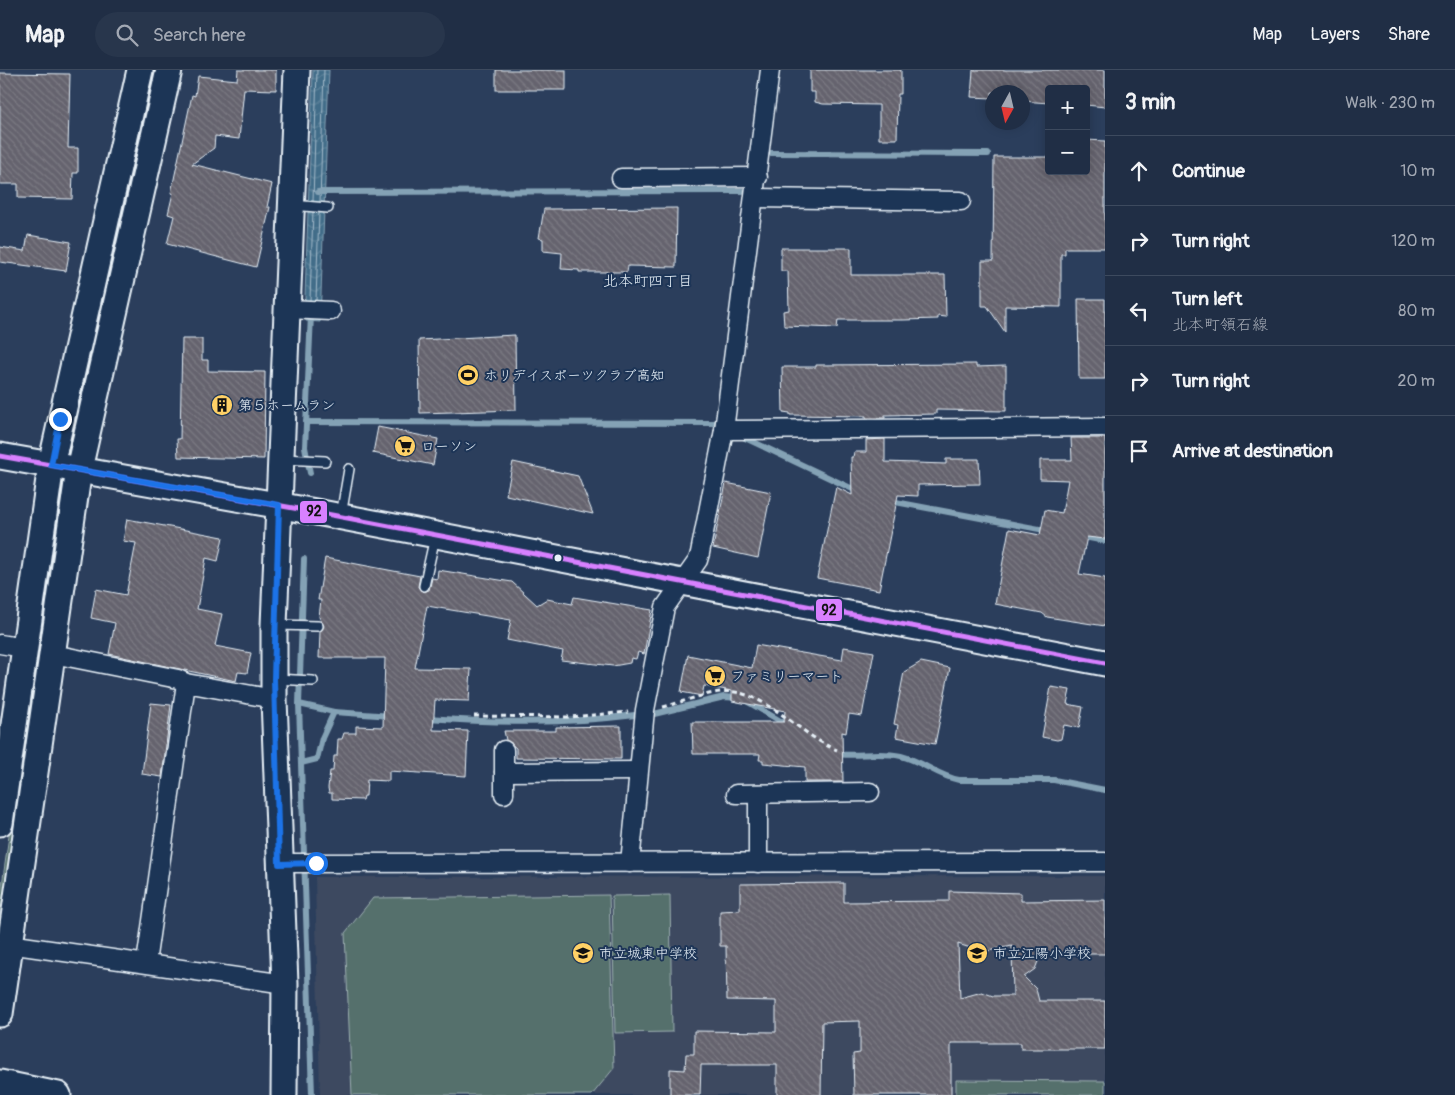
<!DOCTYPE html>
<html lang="en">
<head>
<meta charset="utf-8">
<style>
	:root { --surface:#202e45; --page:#28364c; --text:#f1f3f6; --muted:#a2a8b3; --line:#3d4a5e }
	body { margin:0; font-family:Pangolin,"Klee One",sans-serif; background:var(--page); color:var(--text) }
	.controls { position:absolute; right:15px; top:15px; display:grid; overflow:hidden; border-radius:5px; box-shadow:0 2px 12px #0003 }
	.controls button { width:45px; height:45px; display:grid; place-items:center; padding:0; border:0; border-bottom:1px solid var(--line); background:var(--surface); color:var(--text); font:25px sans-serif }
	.compass { position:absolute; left:985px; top:15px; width:45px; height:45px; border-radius:50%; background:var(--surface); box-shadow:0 2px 12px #0003; rotate:188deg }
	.stop { position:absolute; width:15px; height:15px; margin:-11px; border:4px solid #1a73e8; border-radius:50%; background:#fff }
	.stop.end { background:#1a73e8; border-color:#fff; box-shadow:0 1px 5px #0008 }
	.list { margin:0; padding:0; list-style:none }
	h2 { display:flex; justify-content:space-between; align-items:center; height:65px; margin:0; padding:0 20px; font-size:21px }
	h2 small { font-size:16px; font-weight:400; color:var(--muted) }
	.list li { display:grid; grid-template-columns:32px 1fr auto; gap:15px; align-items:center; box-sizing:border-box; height:70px; padding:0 20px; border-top:1px solid var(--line) }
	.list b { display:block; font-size:19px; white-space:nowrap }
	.list p { margin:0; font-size:16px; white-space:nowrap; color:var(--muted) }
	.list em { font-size:16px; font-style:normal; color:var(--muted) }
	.icon { flex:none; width:28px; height:28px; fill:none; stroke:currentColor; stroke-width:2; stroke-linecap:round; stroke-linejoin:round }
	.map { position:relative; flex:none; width:1105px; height:1025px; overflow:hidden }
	header { display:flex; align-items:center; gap:30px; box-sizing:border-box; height:70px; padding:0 25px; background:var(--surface); border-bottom:1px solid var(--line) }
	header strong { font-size:24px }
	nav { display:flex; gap:28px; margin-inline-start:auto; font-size:18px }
	.search { width:350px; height:45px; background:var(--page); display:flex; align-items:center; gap:12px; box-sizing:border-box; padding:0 18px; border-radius:28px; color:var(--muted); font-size:19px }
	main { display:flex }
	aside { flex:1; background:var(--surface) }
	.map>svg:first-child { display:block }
</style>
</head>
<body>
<header>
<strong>Map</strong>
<div class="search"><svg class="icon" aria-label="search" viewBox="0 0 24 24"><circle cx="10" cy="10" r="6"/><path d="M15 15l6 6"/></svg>Search here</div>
<nav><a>Map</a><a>Layers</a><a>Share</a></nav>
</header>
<main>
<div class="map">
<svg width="1105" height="1025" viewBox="0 0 1105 1025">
	<defs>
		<pattern id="water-waves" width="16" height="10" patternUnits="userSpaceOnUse" patternTransform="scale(1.25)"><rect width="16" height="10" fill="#426d89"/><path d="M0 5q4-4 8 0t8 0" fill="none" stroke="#5d829a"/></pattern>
		<pattern id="building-back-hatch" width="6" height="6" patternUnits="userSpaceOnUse" patternTransform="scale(1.25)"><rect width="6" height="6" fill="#65636e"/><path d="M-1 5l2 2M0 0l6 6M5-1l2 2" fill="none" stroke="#7b7a83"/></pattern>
	</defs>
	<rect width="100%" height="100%" fill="#2b3e5c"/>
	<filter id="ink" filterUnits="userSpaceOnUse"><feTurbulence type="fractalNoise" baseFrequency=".02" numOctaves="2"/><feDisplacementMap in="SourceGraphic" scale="10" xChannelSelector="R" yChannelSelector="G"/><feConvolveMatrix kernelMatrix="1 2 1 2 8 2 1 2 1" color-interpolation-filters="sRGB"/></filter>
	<g filter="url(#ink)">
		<polygon fill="#3c4961" points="1105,806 1105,1025 320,1025 315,807"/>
		<g fill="#556f6c" stroke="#9eb0b2">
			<polygon points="37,605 13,805 0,852 0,830 23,665"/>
			<polygon points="609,825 614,998 592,1025 352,1025 345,863 373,828"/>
			<polygon points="670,825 672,962 615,963 612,826"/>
			<polygon points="956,1010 1105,1011 1105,1025 956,1025"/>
		</g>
		<polygon fill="url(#water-waves)" stroke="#84a2b5" points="313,0 329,0 320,252 306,251 305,227"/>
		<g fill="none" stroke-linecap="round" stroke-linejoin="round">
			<g stroke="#a6bccc" stroke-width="1">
				<polyline points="313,131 317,0"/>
				<polyline points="320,132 324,0"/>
				<polyline points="310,230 313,142"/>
				<polyline points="316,230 319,143"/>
			</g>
			<g stroke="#84a2b5" stroke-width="6">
				<polyline points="771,83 988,84"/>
				<polyline points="318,122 742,121"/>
				<polyline points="306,352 716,353"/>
				<polyline points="743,367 859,422"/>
				<polyline points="310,403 305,377 311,245"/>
				<polyline points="890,431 1050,461"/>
				<polyline points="1079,466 1105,471"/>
				<polyline points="304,489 299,634 312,1025"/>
				<polyline points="748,632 789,656"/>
				<polyline points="299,634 334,642"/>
				<polyline points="654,644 724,627 739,628"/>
				<path d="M427 648C499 653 563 654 635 645"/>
				<path d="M835 684C857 687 879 681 901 686 922 691 938 706 959 710H1054L1105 720"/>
				<polyline points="301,693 317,689 322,668 334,642 392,646"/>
			</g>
		</g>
		<g fill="url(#building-back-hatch)" stroke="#e8f1f8" fill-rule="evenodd">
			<polygon points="238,0 276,0 276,20 244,19 239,69 215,66 214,78 192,94 272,114 267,137 270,137 256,197 167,174 174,146 168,144 173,123 171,123 192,25 195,26 198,6 237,10"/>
			<rect x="496" y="0" width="70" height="20"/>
			<polygon points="810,0 901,0 901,24 898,24 897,69 879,69 879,35 823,34 815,32 815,22 810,22"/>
			<polygon points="973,0 1105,0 1105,37 1086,35 1086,19 1049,19 1049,33 1022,31 1022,22 992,22 992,28 971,27"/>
			<polygon points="0,3 70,4 68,78 78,78 78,103 73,103 72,129 18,128 18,114 0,114"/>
			<polygon points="1086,70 1105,71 1105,178 1065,178 1065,184 1061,184 1061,237 1005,236 1005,262 987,236 982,236 982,191 993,191 994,87 1049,87 1049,101 1086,101"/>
			<polygon points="677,138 676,197 628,196 627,202 579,202 579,200 561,199 562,183 543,181 543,169 539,168 544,139"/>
			<polygon points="28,165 71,172 66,201 0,192 0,177 25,181"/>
			<polygon points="781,178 851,178 851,205 945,205 946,247 938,246 938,249 903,250 838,250 837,258 784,256 783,241 789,240 788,201 781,201"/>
			<polygon points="1078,229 1105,229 1105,309 1079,309"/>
			<polygon points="515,265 516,340 420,343 419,270"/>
			<polygon points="182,269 202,269 202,290 208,290 208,301 265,302 264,389 178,387 177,369 180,369"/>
			<polygon points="976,294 976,297 1006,296 1006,341 936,340 936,344 885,345 885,348 866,348 866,346 790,345 790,343 783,342 782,297 816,297 816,295"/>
			<polygon points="378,357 438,369 433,395 373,383"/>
			<polygon points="1071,368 1105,368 1105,469 1087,467 1079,504 1105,508 1105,556 1047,547 1042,543 995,534 1009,459 1040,465 1045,440 1062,443 1068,410 1040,409 1040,390 1072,390"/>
			<polygon points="885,369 885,392 946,394 946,389 979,389 980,414 918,415 918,426 898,425 879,520 817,508 836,417 852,425 851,387 853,387 854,382 866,382 866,370"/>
			<polygon points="513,392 578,406 593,444 506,425"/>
			<polygon points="726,413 771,422 758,488 713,478"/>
			<polygon points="127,449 223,467 218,491 206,488 197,539 222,544 215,576 251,583 247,603 238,602 236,611 109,584 115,553 91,548 96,519 126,525 136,473 123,471"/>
			<polygon points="325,488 420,506 418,517 423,522 429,520 432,508 437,509 438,500 512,512 537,535 547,529 572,534 574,527 652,540 644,584 638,582 636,589 631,588 630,593 613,596 561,590 563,581 507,570 511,550 427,536 415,598 471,599 469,631 435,630 433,660 468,661 466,706 389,701 389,711 367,710 366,726 364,726 363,730 332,729 332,723 329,723 328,718 330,701 333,701 334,686 337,686 338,669 342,669 344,663 356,663 356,656 383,657 385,588 319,588 320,562 324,556 319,547 321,530 318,530"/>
			<polygon points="756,575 842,590 844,577 874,582 862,646 849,644 846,663 842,662 843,712 805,712 805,697 763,693 763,690 759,690 760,684 693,684 692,652 784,652 785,641 732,631 732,621 704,616 702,626 681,622 688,585 752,598"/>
			<polygon points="921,592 950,598 935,674 896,667 898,655 894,654 904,602"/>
			<polygon points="1051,617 1070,620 1067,634 1083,637 1079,658 1064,655 1061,669 1057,670 1042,667"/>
			<polygon points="151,633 171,635 162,707 142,704"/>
			<polygon points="621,656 621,689 516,688 516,678 506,670 504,661 556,661 556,657"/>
			<path d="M844 813V832L949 831V821L1021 823V831L1105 830V884H1041L1035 899 1024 907 1036 919 1039 931H1105V979H1021V973H951V1025H854L853 984 860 983V951L822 952 821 1025H777V995H701L700 1025H670V999L685 1000 686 984H694V961L776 962V931L727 930 726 876H720V841L740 840V814ZM958 874 983 882 1012 876 1013 926H993L982 922 960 928Z"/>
		</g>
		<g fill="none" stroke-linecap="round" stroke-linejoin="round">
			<g stroke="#e8f1f8" stroke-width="12">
				<g id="lane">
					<polyline points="292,135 328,138"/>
					<polyline points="282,389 325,391"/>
					<polyline points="341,446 349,399"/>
					<polyline points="424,516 435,467"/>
					<polyline points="276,555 318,556"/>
					<polyline points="276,609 313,611"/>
				</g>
			</g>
			<g stroke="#e8f1f8" stroke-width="21">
				<g id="street">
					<polyline points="621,108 758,107"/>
					<polyline points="755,128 961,131"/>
					<polyline points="288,239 331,241"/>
					<polyline points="724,360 1105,357"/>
					<polyline points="0,574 24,578"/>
					<polyline points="53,584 178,609 186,613 274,629"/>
					<polyline points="504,680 504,724"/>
					<polyline points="504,702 638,701"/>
					<polyline points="736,724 870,722"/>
					<polyline points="758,724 758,793"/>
					<polyline points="279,793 1105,792"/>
					<polyline points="630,793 645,640 665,537 698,490 700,483 724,360 770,0"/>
					<polyline points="9,874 285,914"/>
					<polyline points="146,893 186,613"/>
				</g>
			</g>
			<g stroke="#e8f1f8" stroke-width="29">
				<g id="secondary">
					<polyline points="0,386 316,442 1105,593"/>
					<polyline points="0,753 51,395 140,0"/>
					<polyline points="0,944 79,399 169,0"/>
					<polyline points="0,1013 58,1025"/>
					<polyline points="284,1025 285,914 274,629 274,555 297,0"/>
				</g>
			</g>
			<g stroke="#e8f1f8" stroke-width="3" stroke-dasharray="5 4" stroke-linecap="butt">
				<path d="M663 637C683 632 715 619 735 622 772 628 803 667 837 680"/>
				<polyline points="474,646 570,647 628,642"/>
			</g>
			<use href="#lane" stroke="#1d3557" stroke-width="9"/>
			<use href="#street" stroke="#1d3557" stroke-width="18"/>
			<use href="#secondary" stroke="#1d3557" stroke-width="25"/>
			<g stroke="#1d3557" stroke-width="9">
				<polyline id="bus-1" points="0,386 316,442 1105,593"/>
			</g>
			<use href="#bus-1" stroke="#d880ff" stroke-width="5"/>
		</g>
	</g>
	<g fill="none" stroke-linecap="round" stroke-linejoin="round" filter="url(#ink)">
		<polyline stroke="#1a73e8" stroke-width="6" points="60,349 51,395 279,435 274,609 279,794 316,793"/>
	</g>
	<defs>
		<g id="stadium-disc" transform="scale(1.125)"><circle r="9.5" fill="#ffd166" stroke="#1d3557"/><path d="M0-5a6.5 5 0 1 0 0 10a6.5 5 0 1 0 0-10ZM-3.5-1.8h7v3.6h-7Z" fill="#111"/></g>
		<g id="building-disc" transform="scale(1.125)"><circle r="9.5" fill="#ffd166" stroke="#1d3557"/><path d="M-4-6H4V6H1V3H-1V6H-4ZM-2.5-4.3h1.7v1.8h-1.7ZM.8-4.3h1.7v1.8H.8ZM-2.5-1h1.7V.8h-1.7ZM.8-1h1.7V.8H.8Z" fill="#111"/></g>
		<g id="supermarket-disc" transform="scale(1.125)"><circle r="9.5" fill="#ffd166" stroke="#1d3557"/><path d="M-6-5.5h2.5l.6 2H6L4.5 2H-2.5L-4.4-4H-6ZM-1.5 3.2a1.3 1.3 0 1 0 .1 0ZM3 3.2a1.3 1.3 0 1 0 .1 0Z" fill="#111"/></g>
		<g id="school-disc" transform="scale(1.125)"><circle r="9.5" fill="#ffd166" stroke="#1d3557"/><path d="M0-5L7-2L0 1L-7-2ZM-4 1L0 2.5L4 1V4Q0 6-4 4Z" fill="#111"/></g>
	</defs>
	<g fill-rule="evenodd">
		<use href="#stadium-disc" x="468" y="305"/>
		<use href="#building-disc" x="222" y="335"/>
		<use href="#supermarket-disc" x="405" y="376"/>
		<use href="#supermarket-disc" x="715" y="606"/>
		<use href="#school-disc" x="583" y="883"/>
		<use href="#school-disc" x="977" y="883"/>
	</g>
	<circle fill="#e8f1f8" stroke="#1d3557" stroke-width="2" cx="558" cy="488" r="4.5"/>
	<g text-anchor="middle" stroke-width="4" stroke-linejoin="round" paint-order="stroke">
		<g font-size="14" fill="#e8f1f8" stroke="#1d3557" text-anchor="start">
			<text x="484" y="310">ホリデイスポーツクラブ高知</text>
			<text x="238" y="340">第５ホームラン</text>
			<text x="421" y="381">ローソン</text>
			<text x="731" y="611">ファミリーマート</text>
			<text x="599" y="888">市立城東中学校</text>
			<text x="993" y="888">市立江陽小学校</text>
		</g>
		<g font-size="15" fill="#e8f1f8" stroke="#1d3557">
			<text x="648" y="216">北本町四丁目</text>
		</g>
	</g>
	<g stroke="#1d3557" stroke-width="2">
		<rect x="299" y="430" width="29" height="24" rx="5" fill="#d880ff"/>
		<rect x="815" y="528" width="28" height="24" rx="5" fill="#d880ff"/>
	</g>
	<g font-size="14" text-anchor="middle" font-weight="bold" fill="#111">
		<text x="314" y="446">92</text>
		<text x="829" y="545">92</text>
	</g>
</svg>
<div class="controls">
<button>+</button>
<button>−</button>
</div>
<svg class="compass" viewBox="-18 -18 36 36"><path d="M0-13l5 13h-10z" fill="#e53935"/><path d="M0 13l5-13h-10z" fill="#a2a8b3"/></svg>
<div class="stop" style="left:316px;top:793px"></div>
<div class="stop end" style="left:60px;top:349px"></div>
</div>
<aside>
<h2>3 min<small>Walk · 230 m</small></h2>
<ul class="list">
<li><svg class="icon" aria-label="ahead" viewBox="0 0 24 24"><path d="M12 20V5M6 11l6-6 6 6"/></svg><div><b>Continue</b></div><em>10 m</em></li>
<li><svg class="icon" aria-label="right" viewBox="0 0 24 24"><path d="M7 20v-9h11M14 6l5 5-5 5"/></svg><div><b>Turn right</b></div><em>120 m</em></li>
<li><svg class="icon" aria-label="left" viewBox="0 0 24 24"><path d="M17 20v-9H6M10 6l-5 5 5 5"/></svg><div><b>Turn left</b><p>北本町領石線</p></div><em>80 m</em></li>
<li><svg class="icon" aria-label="right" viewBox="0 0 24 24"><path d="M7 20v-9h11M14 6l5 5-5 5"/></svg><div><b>Turn right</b></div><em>20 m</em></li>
<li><svg class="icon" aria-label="arrive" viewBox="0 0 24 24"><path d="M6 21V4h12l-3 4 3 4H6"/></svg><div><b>Arrive at destination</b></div></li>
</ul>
</aside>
</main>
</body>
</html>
